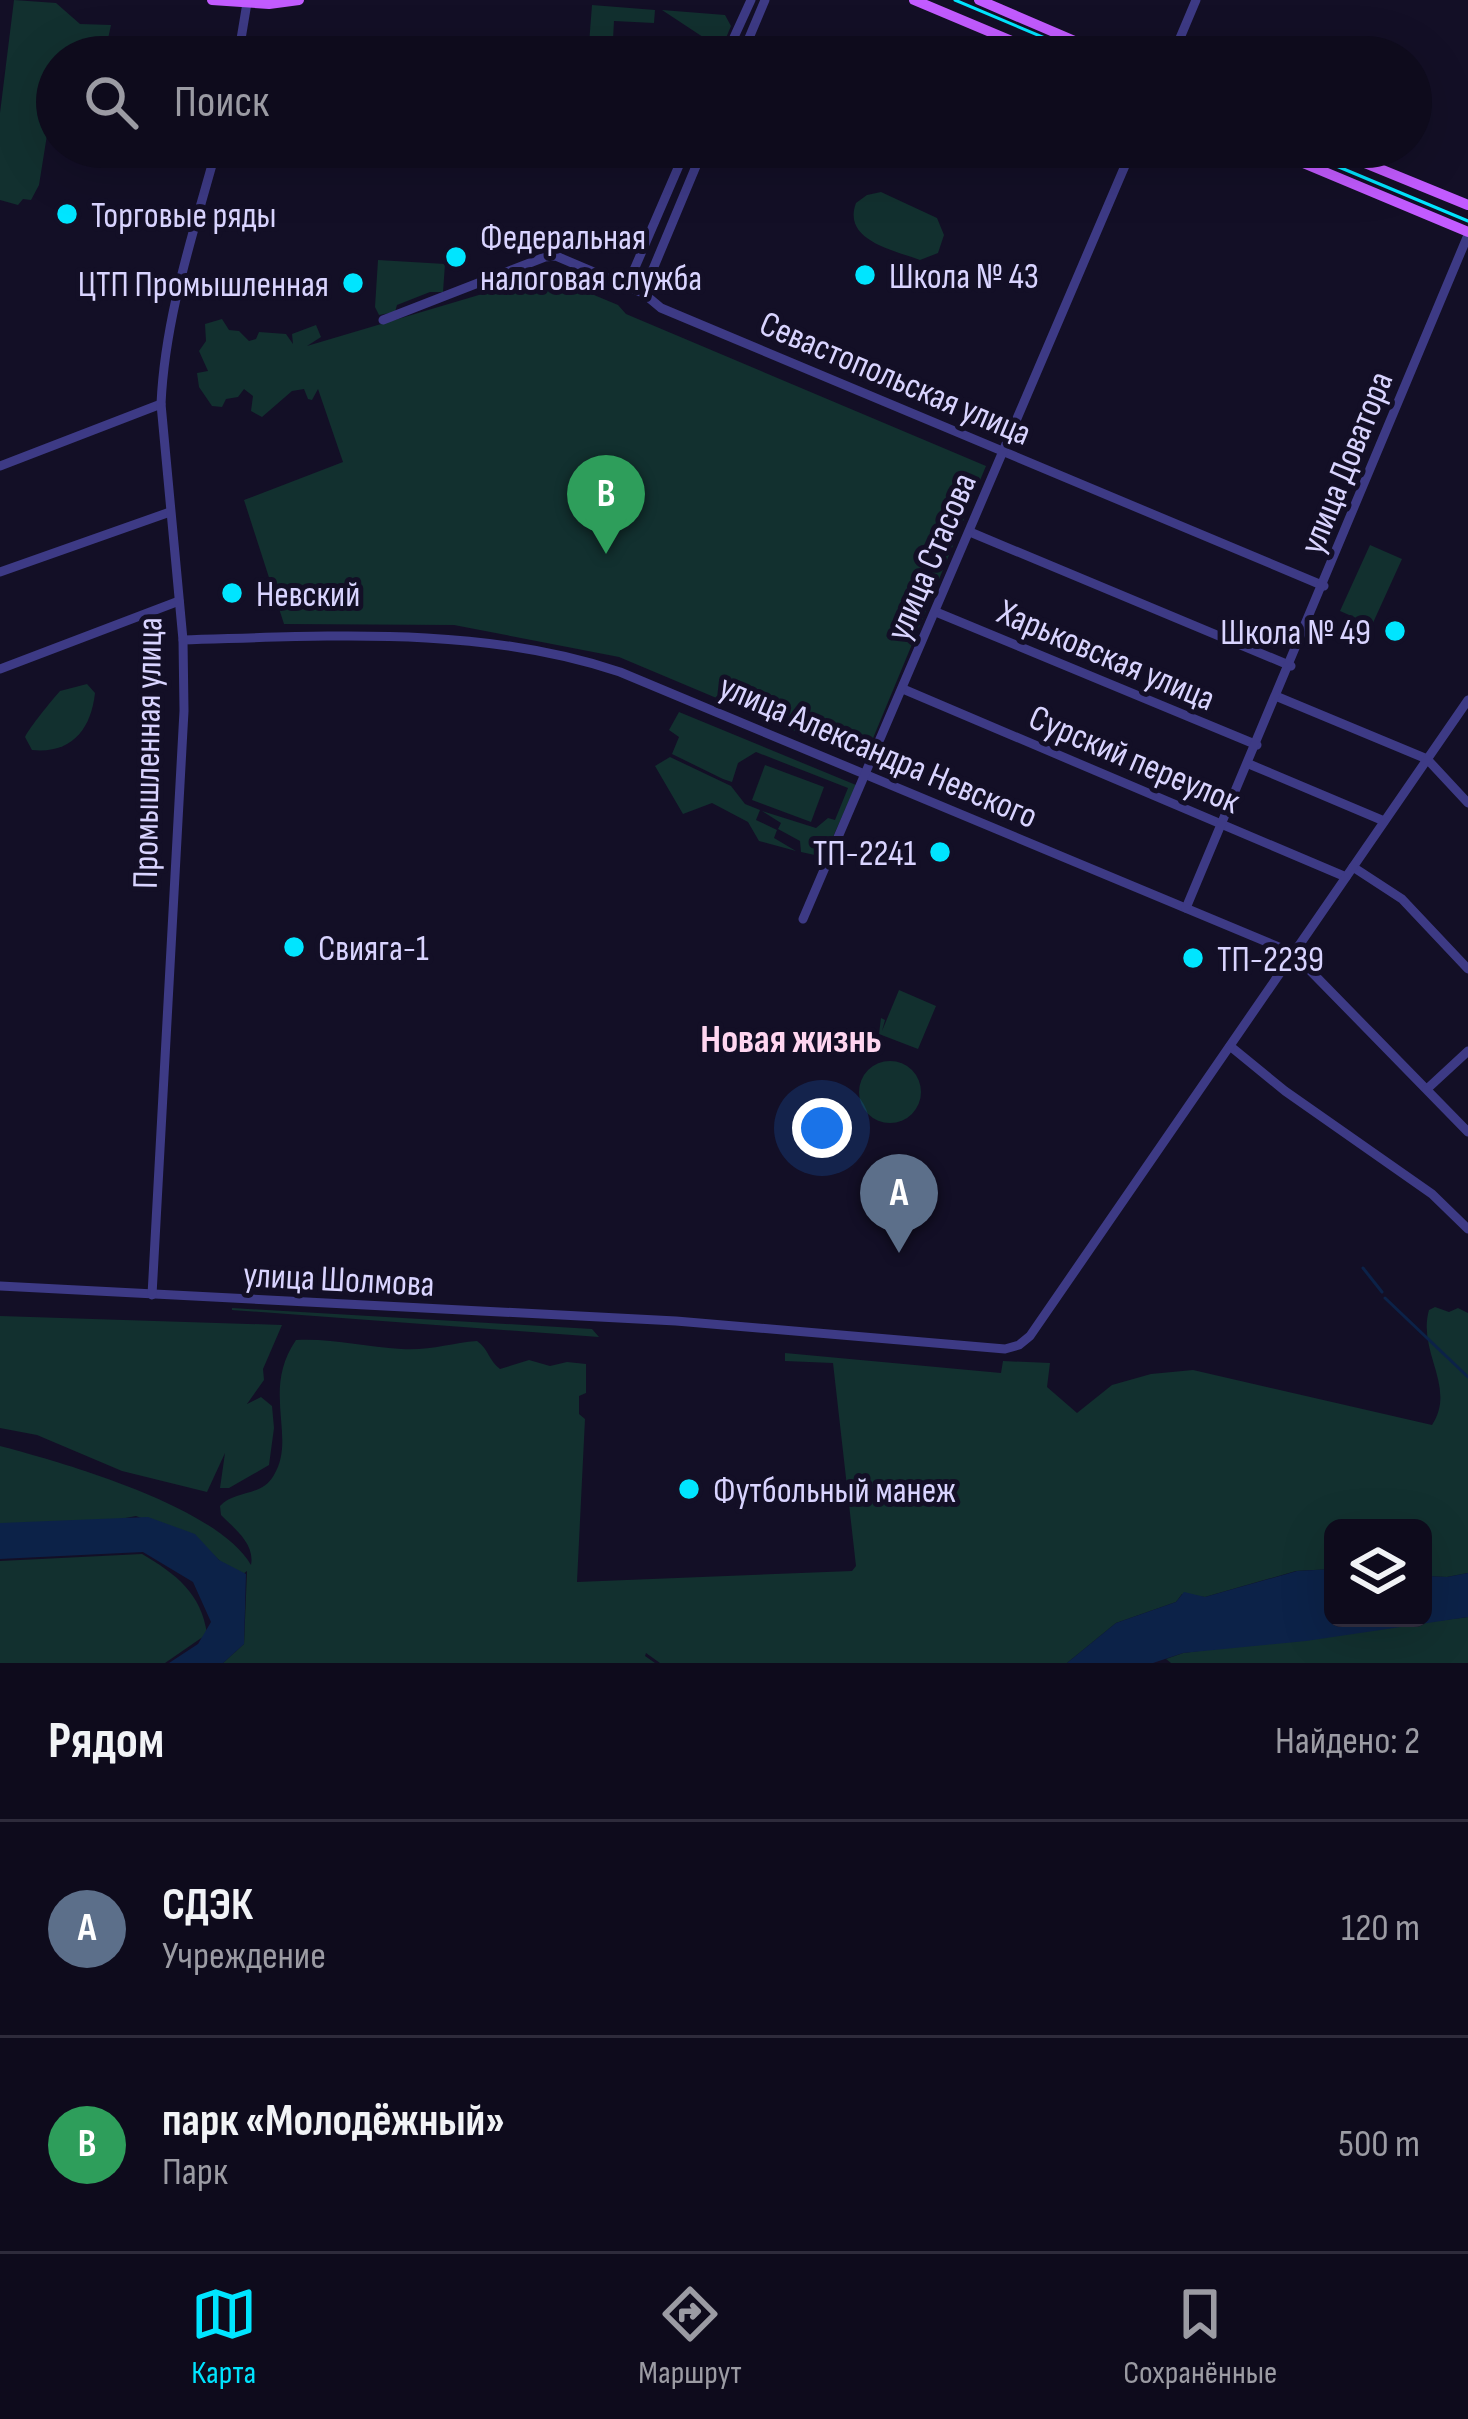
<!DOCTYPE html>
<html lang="ru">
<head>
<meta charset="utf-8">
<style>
	:root { --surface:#0e0b1c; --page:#1c1929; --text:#f1f3f6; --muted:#9b9ba3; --line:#2e2b3b; --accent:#00e5ff }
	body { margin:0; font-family:"Sofia Sans Condensed",sans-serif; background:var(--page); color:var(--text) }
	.controls { position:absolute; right:36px; bottom:36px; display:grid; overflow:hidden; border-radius:18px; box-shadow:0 12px 48px #0002 }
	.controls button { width:108px; height:108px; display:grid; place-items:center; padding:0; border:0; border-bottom:3px solid var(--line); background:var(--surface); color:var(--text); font:60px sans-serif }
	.you { position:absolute; left:822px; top:1128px; width:42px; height:42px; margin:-30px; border:9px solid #fff; border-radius:50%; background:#1a73e8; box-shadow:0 0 0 18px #1a73e833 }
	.badge { display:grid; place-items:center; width:78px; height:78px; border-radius:50%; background:var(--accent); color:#fff; font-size:39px; font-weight:700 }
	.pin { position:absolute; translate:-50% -99px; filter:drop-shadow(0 3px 6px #0008) }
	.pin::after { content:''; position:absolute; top:63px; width:42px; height:36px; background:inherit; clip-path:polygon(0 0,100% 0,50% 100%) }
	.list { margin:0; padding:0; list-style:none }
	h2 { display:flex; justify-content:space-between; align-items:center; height:156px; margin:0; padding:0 48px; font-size:51px }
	h2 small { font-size:39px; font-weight:400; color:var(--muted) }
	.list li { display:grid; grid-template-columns:78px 1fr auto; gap:36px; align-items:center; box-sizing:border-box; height:216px; padding:0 48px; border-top:3px solid var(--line) }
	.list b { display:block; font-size:45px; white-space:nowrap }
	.list p { margin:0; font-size:39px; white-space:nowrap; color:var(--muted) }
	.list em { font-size:39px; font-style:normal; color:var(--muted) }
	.icon { flex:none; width:66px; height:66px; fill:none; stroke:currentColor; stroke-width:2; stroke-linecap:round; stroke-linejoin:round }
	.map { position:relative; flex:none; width:1468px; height:1663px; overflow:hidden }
	.search { position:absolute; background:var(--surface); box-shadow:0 12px 48px #0002; left:36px; right:36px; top:36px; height:132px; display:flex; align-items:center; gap:30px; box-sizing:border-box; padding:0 42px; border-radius:66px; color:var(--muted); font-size:45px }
	.sheet { height:588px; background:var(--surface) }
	nav { display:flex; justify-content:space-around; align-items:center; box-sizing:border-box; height:168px; border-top:3px solid var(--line); background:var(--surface); font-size:33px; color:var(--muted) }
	nav a { display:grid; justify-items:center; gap:6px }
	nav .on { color:var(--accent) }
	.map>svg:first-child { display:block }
</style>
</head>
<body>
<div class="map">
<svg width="1468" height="1663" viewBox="0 0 1468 1663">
	<rect width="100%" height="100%" fill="#130f26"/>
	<g fill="#12302f">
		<polygon points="14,0 56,3 80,24 111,25 104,57 57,57 57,136 47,135 39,185 31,200 23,199 18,205 0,200 0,113"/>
		<polygon points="592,5 655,10 654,23 614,21 613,39 648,42 647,52 599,48 598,57 588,57"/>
		<polygon points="662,10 725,15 731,26 718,57 708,57 709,41"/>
		<path d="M881 192 937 218 944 235 938 253 920 260C893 250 842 240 856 203L867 195Z"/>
		<polygon points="378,260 445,264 443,292 430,292 397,305 395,312 379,315 375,307"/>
		<polygon points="546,275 618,305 626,314 986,466 864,760 619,657 454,625 284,624 244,500 343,462 318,389 312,400 308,399 304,389 292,391 262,417 251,411 253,396 244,389 238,397 226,399 222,407 212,406 199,387 197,373 208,371 199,351 206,341 205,324 222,319 229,330 239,331 249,341 256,339 259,332 286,334 293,344 292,334 316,325 321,337 307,346"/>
		<polygon points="1370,545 1402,559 1372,625 1340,611"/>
		<path d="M87 684 95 693C91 729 72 754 32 750L25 737C29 728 52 700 60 691Z"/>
		<polygon points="679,712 856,785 824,857 801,852 800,841 778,829 781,823 762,811 816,828 828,818 835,820 848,788 756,752 738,763 732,782 723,779 672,754 679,737 669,730"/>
		<polygon points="670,757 731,786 745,804 760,810 756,820 777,830 774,838 796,851 759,841 748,822 712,803 683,814 655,766"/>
		<polygon points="765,765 824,787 811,822 752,800"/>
		<polygon points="899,990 936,1006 918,1049 879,1034 881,1018 885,1020 882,1031"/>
		<circle cx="890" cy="1092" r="31"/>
		<path d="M1435 1307 1449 1312 1458 1308 1468 1313V1573L1447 1577 1423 1576V1528H1333V1569L1296 1571 1205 1597 1182 1594 1176 1602 1116 1623 1067 1663H660L646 1653 645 1656 655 1663H223L244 1644 247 1571 238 1578 198 1540 136 1516 89 1525H0V1446C65 1463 218 1507 251 1565 255 1544 235 1529 221 1515L220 1506C235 1490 262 1497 274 1475 297 1437 261 1391 296 1340 332 1338 365 1347 401 1349 429 1351 451 1343 477 1341 488 1348 489 1361 500 1369L529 1360 550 1366 567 1362 586 1364V1393L579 1396V1414L585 1419 577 1582 852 1571 856 1566 833 1363 785 1361V1353L1001 1373 1003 1361 1050 1363 1047 1387 1077 1413 1112 1385 1151 1374 1193 1370 1432 1425C1457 1387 1417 1352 1429 1310Z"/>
		<polygon points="232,1308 592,1329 599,1337 232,1310"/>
		<polygon points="0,1316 282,1325 263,1369 264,1380 247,1404 261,1397 272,1406 274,1428 269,1465 229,1488 220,1488 225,1453 207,1492 122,1471 37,1435 0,1428"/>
		<path d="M142 1554C176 1574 201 1593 207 1634L165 1663H0V1561Z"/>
		<polygon points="1468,1617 1468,1663 1171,1663 1166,1659 1183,1653"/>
	</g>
	<g fill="#0c2248">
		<polygon points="148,1517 195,1534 219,1560 246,1574 244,1644 223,1663 169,1663 198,1644 211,1622 193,1582 143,1552 0,1559 0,1523"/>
		<polygon points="1333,1569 1333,1618 1423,1618 1423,1576 1447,1577 1468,1573 1468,1617 1306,1641 1183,1653 1153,1663 1067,1663 1116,1623 1176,1602 1184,1592 1205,1597 1297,1571"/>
	</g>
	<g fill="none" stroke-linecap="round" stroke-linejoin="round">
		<g stroke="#0c2248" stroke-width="3">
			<polyline points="1363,1268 1382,1292"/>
			<polyline points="1385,1298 1468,1377"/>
		</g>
		<g stroke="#3d3a85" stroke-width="9">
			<polyline points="238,57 247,3"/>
			<polyline points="725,57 751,0"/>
			<polyline points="741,57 765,0"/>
			<polyline points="1172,57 1196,0"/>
			<polyline points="627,286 687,147"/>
			<polyline points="643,293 704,147"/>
			<polyline points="383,320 545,257 556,256 643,293 661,308 1324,586"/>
			<polyline points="0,466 161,404"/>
			<polyline points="970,532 1291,666"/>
			<polyline points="0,572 170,512"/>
			<polyline points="936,612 1257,745"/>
			<path d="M183 640C327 636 481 625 620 672L1293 953 1468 1132"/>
			<polyline points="0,669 179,601"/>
			<polyline points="903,689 1346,877"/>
			<polyline points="1278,697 1427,759 1468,803"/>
			<polyline points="1249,764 1384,821"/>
			<polyline points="1353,867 1402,899 1468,969"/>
			<polyline points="1186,908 1468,235"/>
			<polyline points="803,919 1133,147"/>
			<polyline points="1230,1046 1285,1091 1432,1194 1468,1229"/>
			<polyline points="1427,1089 1468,1051"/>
			<polyline points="0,1286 676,1321 1005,1349 1019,1345 1030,1336 1468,700"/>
			<path d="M152 1295 184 711 183 640 161 404C165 316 194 231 217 147"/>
		</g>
		<g stroke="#c25bff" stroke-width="10">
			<polyline points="212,0 269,4 299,0"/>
			<polyline points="914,0 1050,57"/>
			<polyline points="979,0 1112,57"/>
			<polyline points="1265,147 1468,232"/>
			<polyline points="1326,147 1468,205"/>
		</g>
		<g stroke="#00e5ff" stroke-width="3">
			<polyline points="955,0 1090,57"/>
			<polyline points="1291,147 1468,221"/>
		</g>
	</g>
	<g fill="#00e5ff" stroke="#130f26" stroke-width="4.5">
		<circle cx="67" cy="214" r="12"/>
		<circle cx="456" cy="257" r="12"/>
		<circle cx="865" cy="275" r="12"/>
		<circle cx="353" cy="283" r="12"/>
		<circle cx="232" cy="593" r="12"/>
		<circle cx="1395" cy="631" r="12"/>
		<circle cx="940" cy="852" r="12"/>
		<circle cx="294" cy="947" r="12"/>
		<circle cx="1193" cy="958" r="12"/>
		<circle cx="689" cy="1489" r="12"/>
	</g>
	<g text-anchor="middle" stroke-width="10" stroke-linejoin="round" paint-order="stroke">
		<g font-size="36" fill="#d9d4ff" stroke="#130f26" text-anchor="start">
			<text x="91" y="227">Торговые ряды</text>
			<text x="480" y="249">Федеральная<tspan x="480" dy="41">налоговая служба</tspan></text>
			<text x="889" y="288">Школа № 43</text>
			<text x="329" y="296" text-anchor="end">ЦТП Промышленная</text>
			<text x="256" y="606">Невский</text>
			<text x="1371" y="644" text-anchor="end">Школа № 49</text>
			<text x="916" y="865" text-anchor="end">ТП-2241</text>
			<text x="318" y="960">Свияга-1</text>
			<text x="1217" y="971">ТП-2239</text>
			<text x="713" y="1502">Футбольный манеж</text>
		</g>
		<g font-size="36" fill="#d9d4ff" stroke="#130f26">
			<text transform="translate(896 377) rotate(23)" y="13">Севастопольская улица</text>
			<text transform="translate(1345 462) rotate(-68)" y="13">улица Доватора</text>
			<text transform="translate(930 556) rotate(-67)" y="13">улица Стасова</text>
			<text transform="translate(1107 654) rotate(23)" y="13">Харьковская улица</text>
			<text transform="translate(879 750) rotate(23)" y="13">улица Александра Невского</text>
			<text transform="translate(146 753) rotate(-89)" y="13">Промышленная улица</text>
			<text transform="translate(1135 758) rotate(23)" y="13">Сурский переулок</text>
			<text transform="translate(339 1278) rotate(3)" y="13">улица Шолмова</text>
		</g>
		<g font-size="39" font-weight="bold" fill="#ffd6f0" stroke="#130f26">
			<text x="791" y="1052">Новая жизнь</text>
		</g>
	</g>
</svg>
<div class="controls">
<button><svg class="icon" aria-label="layers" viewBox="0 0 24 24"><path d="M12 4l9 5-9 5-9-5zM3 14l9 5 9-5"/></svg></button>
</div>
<div class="you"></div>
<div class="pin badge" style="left:899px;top:1253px;background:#5c6f8a">A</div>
<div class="pin badge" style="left:606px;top:554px;background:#2e9e5b">B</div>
<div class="search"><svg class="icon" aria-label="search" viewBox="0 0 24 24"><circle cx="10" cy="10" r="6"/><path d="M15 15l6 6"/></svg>Поиск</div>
</div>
<section class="sheet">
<h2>Рядом<small>Найдено: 2</small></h2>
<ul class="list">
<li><span class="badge" style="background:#5c6f8a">A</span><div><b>СДЭК</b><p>Учреждение</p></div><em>120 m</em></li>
<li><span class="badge" style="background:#2e9e5b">B</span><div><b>парк «Молодёжный»</b><p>Парк</p></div><em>500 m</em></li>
</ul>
</section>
<nav>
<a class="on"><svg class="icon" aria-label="map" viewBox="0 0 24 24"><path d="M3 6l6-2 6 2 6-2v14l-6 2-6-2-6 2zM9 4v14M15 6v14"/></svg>Карта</a>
<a><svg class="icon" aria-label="directions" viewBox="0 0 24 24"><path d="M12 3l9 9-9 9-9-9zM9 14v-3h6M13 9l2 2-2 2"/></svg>Маршрут</a>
<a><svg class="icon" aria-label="saved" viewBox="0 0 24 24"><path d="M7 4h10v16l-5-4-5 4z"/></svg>Сохранённые</a>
</nav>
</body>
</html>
